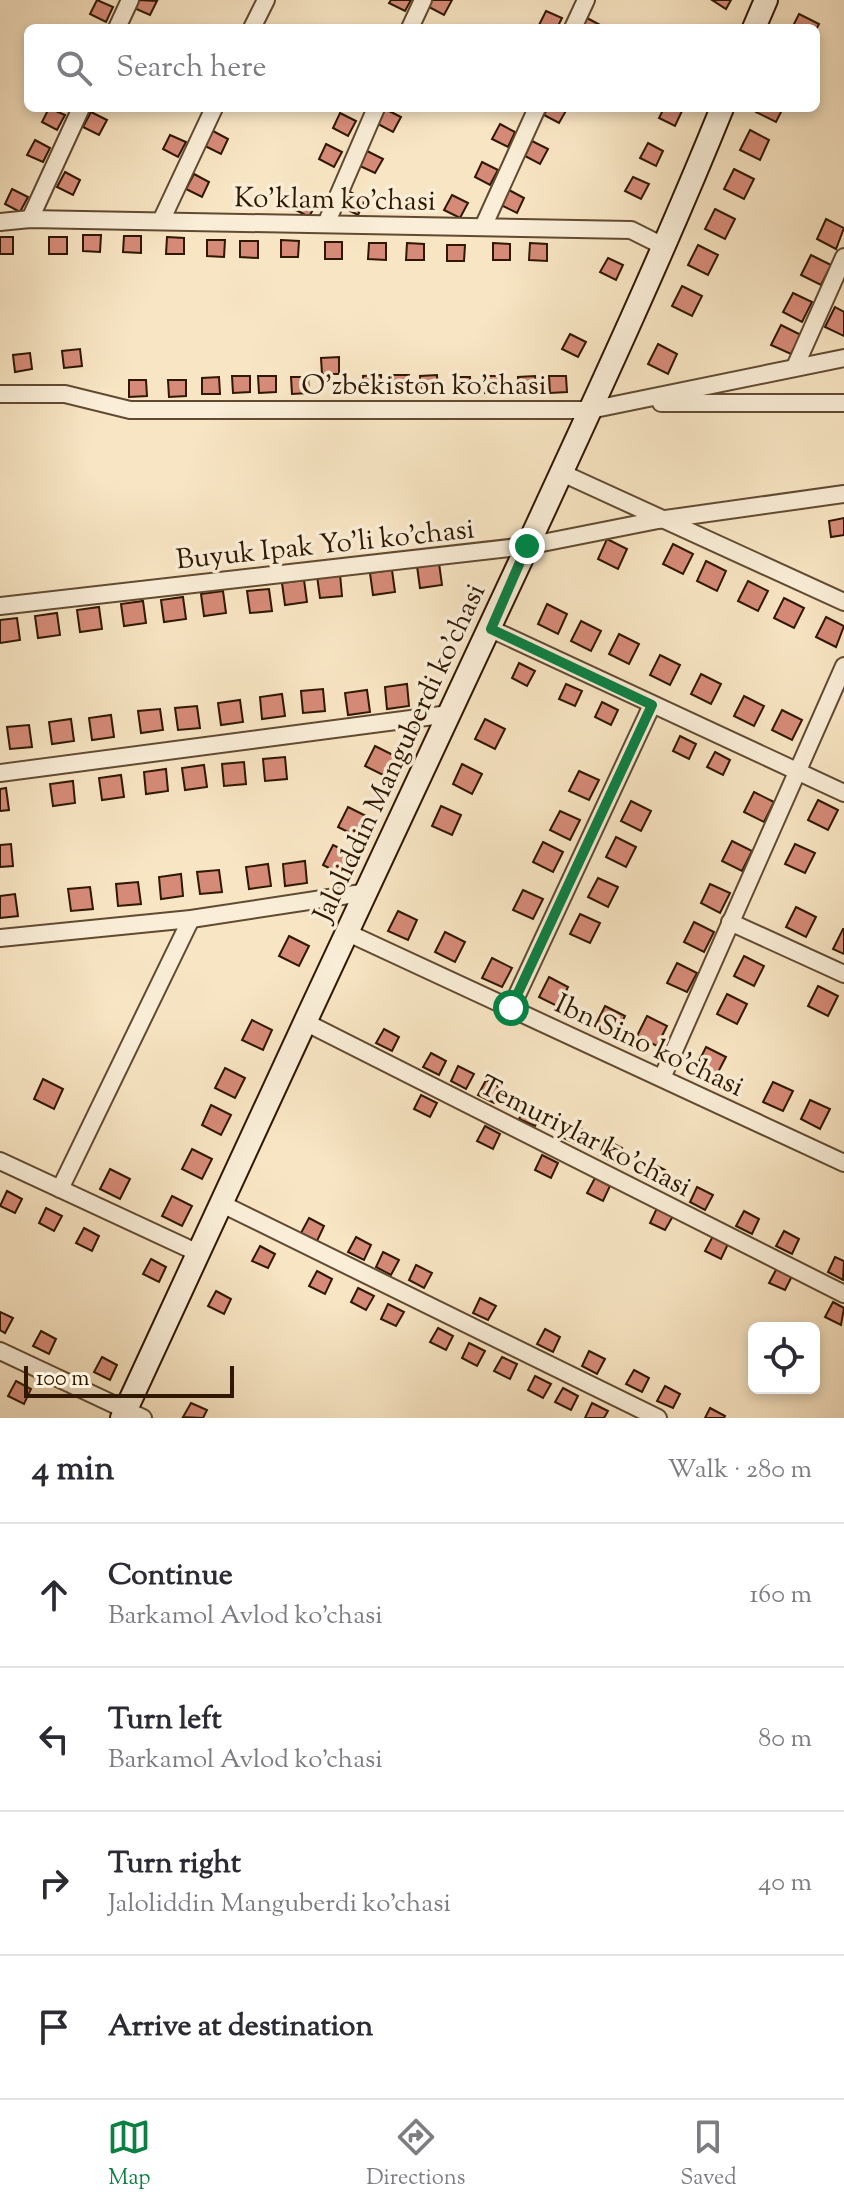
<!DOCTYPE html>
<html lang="en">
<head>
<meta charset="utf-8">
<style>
	:root { --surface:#fff; --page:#f7f7f7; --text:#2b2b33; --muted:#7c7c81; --line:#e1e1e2; --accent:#0b8043 }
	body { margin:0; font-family:"Sorts Mill Goudy",serif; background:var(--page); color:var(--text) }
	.controls { position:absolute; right:24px; bottom:24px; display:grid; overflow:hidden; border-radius:12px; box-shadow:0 4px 12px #0003 }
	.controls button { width:72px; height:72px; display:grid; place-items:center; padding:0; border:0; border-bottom:2px solid var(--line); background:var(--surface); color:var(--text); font:40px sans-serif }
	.scale { position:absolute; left:24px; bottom:20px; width:210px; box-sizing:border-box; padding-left:8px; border:4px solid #2f1700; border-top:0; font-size:22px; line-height:28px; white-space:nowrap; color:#2f1700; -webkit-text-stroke:6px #faeed8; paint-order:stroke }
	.stop { position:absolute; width:24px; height:24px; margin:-18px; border:6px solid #0b8043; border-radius:50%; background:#fff }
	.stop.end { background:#0b8043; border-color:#fff; box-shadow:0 2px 8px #0008 }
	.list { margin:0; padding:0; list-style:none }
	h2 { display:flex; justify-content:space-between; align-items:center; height:104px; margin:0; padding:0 32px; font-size:34px }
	h2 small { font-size:26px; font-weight:400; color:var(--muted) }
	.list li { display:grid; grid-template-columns:52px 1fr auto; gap:24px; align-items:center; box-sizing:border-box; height:144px; padding:0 32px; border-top:2px solid var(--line) }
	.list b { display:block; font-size:30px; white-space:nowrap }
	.list p { margin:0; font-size:26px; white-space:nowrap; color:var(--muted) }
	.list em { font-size:26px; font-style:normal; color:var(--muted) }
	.icon { flex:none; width:44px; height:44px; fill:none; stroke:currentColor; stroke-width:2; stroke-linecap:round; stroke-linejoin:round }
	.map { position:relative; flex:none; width:844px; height:1418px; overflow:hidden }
	.search { position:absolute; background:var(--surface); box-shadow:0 4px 12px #0003; left:24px; right:24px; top:24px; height:88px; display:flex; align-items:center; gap:20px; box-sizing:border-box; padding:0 28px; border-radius:12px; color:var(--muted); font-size:30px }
	.sheet { height:680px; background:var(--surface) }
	nav { display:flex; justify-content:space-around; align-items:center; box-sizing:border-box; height:112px; border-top:2px solid var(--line); background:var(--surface); font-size:22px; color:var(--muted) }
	nav a { display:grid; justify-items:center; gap:4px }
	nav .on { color:var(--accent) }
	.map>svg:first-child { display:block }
</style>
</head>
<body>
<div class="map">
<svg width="844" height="1418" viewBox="0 0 844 1418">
	<rect width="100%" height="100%" fill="#f8e5c3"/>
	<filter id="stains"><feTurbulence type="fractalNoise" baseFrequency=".0025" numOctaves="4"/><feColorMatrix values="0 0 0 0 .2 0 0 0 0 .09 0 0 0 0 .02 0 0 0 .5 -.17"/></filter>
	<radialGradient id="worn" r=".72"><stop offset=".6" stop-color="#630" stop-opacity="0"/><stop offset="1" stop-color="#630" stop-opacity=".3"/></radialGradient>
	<g fill="#d68b78" stroke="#2f1700" stroke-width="2">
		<polygon points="97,0 113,7 106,22 90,14"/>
		<polygon points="138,0 157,1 150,15 134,8"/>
		<polygon points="391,0 411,0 405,11 389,3"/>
		<polygon points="432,0 452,0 444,15 429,7"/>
		<polygon points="712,0 731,0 726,9"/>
		<polygon points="546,11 562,18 557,28 539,25"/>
		<polygon points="799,14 819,24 816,30 792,28"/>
		<polygon points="587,18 602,26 601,28 582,28"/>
		<polygon points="49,108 65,115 57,130 42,122"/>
		<polygon points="548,108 566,108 567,109 559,123 544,115"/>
		<polygon points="664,108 682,111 675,126 659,118"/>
		<polygon points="758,108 783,108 776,122 756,112"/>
		<polygon points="385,109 401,117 393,132 378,124"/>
		<polygon points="91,112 107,120 99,135 83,127"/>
		<polygon points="340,113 356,121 348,136 333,128"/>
		<polygon points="500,124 515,132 508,147 492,139"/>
		<polygon points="750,130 769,140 760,160 740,150"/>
		<polygon points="213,131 228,139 221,154 205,146"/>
		<polygon points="170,135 186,142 178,157 163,149"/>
		<polygon points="35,140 50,148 43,162 27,155"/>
		<polygon points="532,141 548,149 540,164 525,156"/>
		<polygon points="648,143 663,151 656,166 640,158"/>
		<polygon points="326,144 342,152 334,167 319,159"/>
		<polygon points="367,151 383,159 375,173 360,166"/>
		<polygon points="482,162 498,170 490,185 475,177"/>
		<polygon points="734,169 754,179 744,199 724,189"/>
		<polygon points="65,172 80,180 73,195 57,187"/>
		<polygon points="194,174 209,182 202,197 186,189"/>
		<polygon points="633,177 649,184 641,199 625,191"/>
		<polygon points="12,189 28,197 20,212 5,204"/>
		<polygon points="509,190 524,198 517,213 501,205"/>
		<polygon points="350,192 365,200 358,215 342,207"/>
		<polygon points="301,195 317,202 309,217 294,209"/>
		<polygon points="452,195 468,203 460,218 444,210"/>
		<polygon points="715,209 735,219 725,239 705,229"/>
		<polygon points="826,219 844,228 836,249 817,239"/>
		<polygon points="83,235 101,235 100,252 83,251"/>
		<polygon points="124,236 141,236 141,253 123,252"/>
		<rect x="0" y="237" width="13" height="17"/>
		<rect x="49" y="237" width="18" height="17"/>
		<polygon points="167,237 184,238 184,254 166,254"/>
		<polygon points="207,240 225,240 224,257 207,256"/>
		<polygon points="281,240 299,241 298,257 281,257"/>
		<polygon points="240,241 258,241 258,258 240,257"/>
		<rect x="325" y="242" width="17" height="17"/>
		<polygon points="369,243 386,243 386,260 368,259"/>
		<polygon points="407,243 424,244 424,260 406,260"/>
		<polygon points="493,243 510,244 510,260 493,260"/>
		<polygon points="530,243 547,244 547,261 529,260"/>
		<polygon points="447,245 465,245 464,261 447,261"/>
		<polygon points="698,245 718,255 708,275 688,265"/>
		<polygon points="811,255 831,265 821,285 801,275"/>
		<polygon points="608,258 623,265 616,280 600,272"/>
		<polygon points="682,286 702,296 692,316 672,306"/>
		<polygon points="793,293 812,302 802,322 783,312"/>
		<polygon points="835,307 844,312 844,336 825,327"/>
		<polygon points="781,325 801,335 791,354 771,345"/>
		<polygon points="570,334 586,342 578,357 562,349"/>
		<polygon points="658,344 677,354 668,374 648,364"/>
		<polygon points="80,349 82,366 64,368 62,351"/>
		<polygon points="30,353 32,369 15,372 13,355"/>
		<polygon points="339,357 339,374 322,374 321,358"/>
		<polygon points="381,375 381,392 364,392 363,376"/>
		<polygon points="392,375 409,375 410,391 392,392"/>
		<polygon points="437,375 438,392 421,392 420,376"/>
		<polygon points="232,376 250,376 250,392 233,393"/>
		<polygon points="258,376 276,376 276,392 259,393"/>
		<polygon points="485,376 502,376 503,392 485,393"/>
		<polygon points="535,376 536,393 519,393 518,377"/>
		<polygon points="549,376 566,376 567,392 550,393"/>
		<polygon points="219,377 220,394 202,394 202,378"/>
		<polygon points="291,377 308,377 309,393 292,394"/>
		<polygon points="453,377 470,377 471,393 453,394"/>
		<polygon points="129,380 146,380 147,396 129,397"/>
		<polygon points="168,380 186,380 186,396 169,397"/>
		<polygon points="844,518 844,535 831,537 829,521"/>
		<polygon points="607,539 627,549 618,569 598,559"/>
		<polygon points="673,544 693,554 683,574 663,564"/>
		<polygon points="706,561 726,571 717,591 697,581"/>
		<polygon points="439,563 442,585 420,588 417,566"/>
		<polygon points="392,570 395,592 373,595 370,573"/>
		<polygon points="340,574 342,596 320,598 317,576"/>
		<polygon points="304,580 307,602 285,605 282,583"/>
		<polygon points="748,581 768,591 758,611 738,601"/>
		<polygon points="269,589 272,611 250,613 247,591"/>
		<polygon points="223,591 226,613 204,616 201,594"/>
		<polygon points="183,597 186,619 164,622 161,600"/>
		<polygon points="784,598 804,608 794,628 774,618"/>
		<polygon points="143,601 146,623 124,626 121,604"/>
		<polygon points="547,604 567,614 558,634 538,624"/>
		<polygon points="99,607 102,629 80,632 77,610"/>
		<polygon points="57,613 60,635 38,638 35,616"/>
		<polygon points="826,617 844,626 836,647 816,637"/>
		<polygon points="17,618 20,640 0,643 0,620"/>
		<polygon points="581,621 601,631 591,651 571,641"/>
		<polygon points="619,634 639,644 629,664 609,654"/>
		<polygon points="660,655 680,665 670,685 650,675"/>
		<polygon points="519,663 535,671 527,686 512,678"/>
		<polygon points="701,674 721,684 711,704 691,694"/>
		<polygon points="407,684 409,706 387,709 385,687"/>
		<polygon points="566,684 582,691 575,706 559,699"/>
		<polygon points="323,689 325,711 303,713 301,691"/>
		<polygon points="367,690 370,712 348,715 345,693"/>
		<polygon points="282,694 285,716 262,719 260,697"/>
		<polygon points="744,696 764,706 754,726 734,716"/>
		<polygon points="240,700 243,722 221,725 218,703"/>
		<polygon points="602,702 618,710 611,725 595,717"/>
		<polygon points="197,706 200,728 178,730 175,708"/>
		<polygon points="160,709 163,730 141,733 138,711"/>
		<polygon points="782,710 802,720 792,740 772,730"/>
		<polygon points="111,715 114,737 92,740 89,718"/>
		<polygon points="71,719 74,741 52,744 49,722"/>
		<polygon points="485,719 505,729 495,749 475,739"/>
		<polygon points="29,725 32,747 10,749 7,727"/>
		<polygon points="680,736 696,744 689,759 673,751"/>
		<polygon points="375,746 395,756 385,776 365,766"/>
		<polygon points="715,752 730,760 723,775 707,767"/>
		<polygon points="285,757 287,779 265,781 263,759"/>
		<polygon points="244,762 246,784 224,786 222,764"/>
		<polygon points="462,764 482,774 472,794 453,784"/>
		<polygon points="204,765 207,787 185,790 182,768"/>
		<polygon points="166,769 168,791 146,794 144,772"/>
		<polygon points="579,771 599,780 589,800 569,791"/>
		<polygon points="121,775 124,797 102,800 99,778"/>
		<polygon points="73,781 75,803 53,806 50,784"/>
		<polygon points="6,788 9,810 0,811 0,789"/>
		<polygon points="754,792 774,802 764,822 744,812"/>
		<polygon points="818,800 838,810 828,830 808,820"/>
		<polygon points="631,801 651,811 641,831 621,821"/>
		<polygon points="441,806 461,815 452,835 432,826"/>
		<polygon points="348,807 368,817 358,837 338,827"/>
		<polygon points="560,811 580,820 570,840 550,830"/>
		<polygon points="616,837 636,847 626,867 606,857"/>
		<polygon points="732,841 752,851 742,871 722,861"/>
		<polygon points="543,842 563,852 553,872 533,862"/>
		<polygon points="11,844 13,866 0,867 0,845"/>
		<polygon points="795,844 815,853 805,873 785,864"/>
		<polygon points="333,845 353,855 343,875 323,865"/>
		<polygon points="305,861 307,883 285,886 283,864"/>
		<polygon points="268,864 271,886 249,889 246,867"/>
		<polygon points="219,870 222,892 200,894 197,872"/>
		<polygon points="181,874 183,896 161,899 159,877"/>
		<polygon points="598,878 618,887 608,907 588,897"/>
		<polygon points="138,882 141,904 118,906 116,884"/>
		<polygon points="710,884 730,893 720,913 701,903"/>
		<polygon points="90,887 93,909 71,911 68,889"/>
		<polygon points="523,890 543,899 533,919 513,910"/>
		<polygon points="15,894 18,916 0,918 0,896"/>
		<polygon points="796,907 816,917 806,937 786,927"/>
		<polygon points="398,911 417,920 408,940 388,931"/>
		<polygon points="580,914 600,923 590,943 570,934"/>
		<polygon points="694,922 714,932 704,952 684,942"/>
		<polygon points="843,929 844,929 844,954 833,949"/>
		<polygon points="445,932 465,942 455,962 435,952"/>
		<polygon points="289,936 309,946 299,966 279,956"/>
		<polygon points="744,956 764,966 754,986 734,976"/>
		<polygon points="492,958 512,968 502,987 482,978"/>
		<polygon points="677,963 697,973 687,992 667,983"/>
		<polygon points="549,977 568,987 559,1007 539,997"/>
		<polygon points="818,986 838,996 828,1016 808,1006"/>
		<polygon points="727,994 747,1004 737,1024 717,1014"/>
		<polygon points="605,1006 625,1016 615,1036 595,1026"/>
		<polygon points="647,1016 667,1026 657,1046 637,1036"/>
		<polygon points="252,1020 272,1030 263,1050 242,1040"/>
		<polygon points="384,1029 399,1037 392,1051 376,1043"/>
		<polygon points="706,1047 726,1057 716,1076 696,1067"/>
		<polygon points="431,1053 446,1061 439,1075 423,1067"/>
		<polygon points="458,1066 474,1074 466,1089 451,1081"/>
		<polygon points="225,1068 245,1078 235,1098 215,1088"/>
		<polygon points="43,1079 63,1089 54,1109 34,1099"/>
		<polygon points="486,1080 501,1088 494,1103 478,1095"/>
		<polygon points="773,1082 793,1091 783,1111 763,1102"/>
		<polygon points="421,1095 437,1103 430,1117 414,1109"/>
		<polygon points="810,1100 830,1109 820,1129 801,1119"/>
		<polygon points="527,1104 542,1112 535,1126 519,1119"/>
		<polygon points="211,1105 231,1115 221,1135 202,1125"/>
		<polygon points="566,1121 582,1129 575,1143 559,1136"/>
		<polygon points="485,1126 500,1134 493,1149 477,1141"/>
		<polygon points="606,1140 622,1148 614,1163 599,1155"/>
		<polygon points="192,1149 212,1159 202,1179 182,1169"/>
		<polygon points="542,1155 558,1163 551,1178 535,1170"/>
		<polygon points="649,1162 665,1170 657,1185 642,1177"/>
		<polygon points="110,1169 130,1179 120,1199 100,1189"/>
		<polygon points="595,1178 610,1186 603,1201 587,1193"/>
		<polygon points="697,1187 713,1195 705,1210 690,1202"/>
		<polygon points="7,1191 22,1199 15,1213 0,1206"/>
		<polygon points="172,1196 192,1206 182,1226 162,1216"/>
		<polygon points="46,1208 62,1216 54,1231 39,1223"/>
		<polygon points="657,1208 673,1216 665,1230 650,1223"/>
		<polygon points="744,1211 759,1219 752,1234 736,1226"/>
		<polygon points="309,1218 324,1226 317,1241 301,1233"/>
		<polygon points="84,1228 99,1236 92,1251 76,1243"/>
		<polygon points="784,1231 799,1239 792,1254 776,1246"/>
		<polygon points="713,1236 728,1244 721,1259 705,1251"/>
		<polygon points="356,1237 371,1245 364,1260 348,1252"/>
		<polygon points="260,1246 275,1254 268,1268 252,1261"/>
		<polygon points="383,1252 399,1260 391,1275 376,1267"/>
		<polygon points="835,1257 844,1261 843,1280 828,1272"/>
		<polygon points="151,1259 166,1267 159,1282 143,1274"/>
		<polygon points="416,1265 432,1273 424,1288 409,1280"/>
		<polygon points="777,1268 792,1276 785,1290 769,1283"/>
		<polygon points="317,1271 332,1279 325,1294 309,1286"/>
		<polygon points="358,1288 374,1296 366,1310 351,1302"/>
		<polygon points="216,1291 231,1299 224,1314 208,1306"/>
		<polygon points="480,1298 496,1306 488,1320 473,1313"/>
		<polygon points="833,1302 844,1308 841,1325 825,1317"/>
		<polygon points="388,1304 404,1312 396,1326 381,1319"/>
		<polygon points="0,1312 13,1318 5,1333 0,1330"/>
		<polygon points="438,1328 453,1336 446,1350 430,1342"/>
		<polygon points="545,1329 560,1337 553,1352 537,1344"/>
		<polygon points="41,1331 56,1339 49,1354 33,1346"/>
		<polygon points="469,1343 485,1351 477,1366 462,1358"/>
		<polygon points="589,1351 605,1359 597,1374 582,1366"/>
		<polygon points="102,1357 117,1365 110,1380 94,1372"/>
		<polygon points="502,1357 517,1364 510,1379 494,1371"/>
		<polygon points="634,1370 649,1378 642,1392 626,1384"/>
		<polygon points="535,1376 551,1384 543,1398 528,1390"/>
		<polygon points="16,1381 31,1389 24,1404 8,1396"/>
		<polygon points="665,1386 680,1394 673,1408 657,1401"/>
		<polygon points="563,1388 578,1396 571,1410 555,1402"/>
		<polygon points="191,1403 207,1410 203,1418 183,1417"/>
		<polygon points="592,1403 608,1411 604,1418 585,1418"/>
		<polygon points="710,1408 725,1416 724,1418 705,1418"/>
	</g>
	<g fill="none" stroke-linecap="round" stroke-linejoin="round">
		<g stroke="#614a31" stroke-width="20">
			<g id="street">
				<polyline points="117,28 130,0"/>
				<polyline points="252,28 266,0"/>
				<polyline points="410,28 423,0"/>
				<polyline points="573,28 586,0"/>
				<polyline points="30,219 81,108"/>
				<polyline points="161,221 214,108"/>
				<polyline points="0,222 30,219 631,230 665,247"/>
				<polyline points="326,224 376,108"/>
				<polyline points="483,227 537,108"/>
				<polyline points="795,367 844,257"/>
				<polyline points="0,394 65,394 130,410 590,410 844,358"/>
				<polyline points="661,403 844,403"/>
				<polyline points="562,473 844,602"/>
				<polyline points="0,606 527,546 658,520 844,494"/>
				<polyline points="491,629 844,793"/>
				<polyline points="0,773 449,714"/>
				<polyline points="730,922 844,974"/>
				<polyline points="346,932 844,1163"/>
				<polyline points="0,938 191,919 368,892"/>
				<polyline points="511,1008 652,705"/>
				<polyline points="305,1022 844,1294"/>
				<polyline points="662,1078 844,666"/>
				<polyline points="0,1161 196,1252"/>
				<polyline points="60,1189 191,919"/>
				<polyline points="220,1203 658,1418"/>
				<polyline points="0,1351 143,1418"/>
			</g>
		</g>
		<g stroke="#2f1700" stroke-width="26">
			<g id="secondary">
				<polyline points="754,28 766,0"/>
				<path d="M122 1418C255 1126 393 836 528 545 595 400 662 256 722 108"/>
			</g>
		</g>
		<use href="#street" stroke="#faeed8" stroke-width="16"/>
		<use href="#secondary" stroke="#faeed8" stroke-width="22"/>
	</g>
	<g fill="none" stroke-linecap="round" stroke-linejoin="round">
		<polyline stroke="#0b8043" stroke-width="10" points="511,1008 652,705 491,629 527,546"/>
	</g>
	<g text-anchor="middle" stroke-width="7" stroke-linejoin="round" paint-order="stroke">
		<g font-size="28" fill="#2f1700" stroke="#faeed8">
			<text transform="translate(335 198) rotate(1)" y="10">Ko'klam ko'chasi</text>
			<text x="424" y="394">O'zbekiston ko'chasi</text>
			<text transform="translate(325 543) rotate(-6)" y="10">Buyuk Ipak Yo'li ko'chasi</text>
			<text transform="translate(398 752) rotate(-65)" y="10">Jaloliddin Manguberdi ko'chasi</text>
			<text transform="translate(650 1044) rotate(25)" y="10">Ibn Sino ko'chasi</text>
			<text transform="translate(586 1135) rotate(27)" y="10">Temuriylar ko'chasi</text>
		</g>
	</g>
	<rect width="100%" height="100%" filter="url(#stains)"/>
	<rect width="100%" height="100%" fill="url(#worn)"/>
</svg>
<div class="controls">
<button><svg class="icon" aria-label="locate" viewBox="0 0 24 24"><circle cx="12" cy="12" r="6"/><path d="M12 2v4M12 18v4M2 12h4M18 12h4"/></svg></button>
</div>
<div class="scale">100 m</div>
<div class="stop" style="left:511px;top:1008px"></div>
<div class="stop end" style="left:527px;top:546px"></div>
<div class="search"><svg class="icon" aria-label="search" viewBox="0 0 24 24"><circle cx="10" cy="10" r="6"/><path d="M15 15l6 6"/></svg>Search here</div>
</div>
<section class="sheet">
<h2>4 min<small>Walk · 280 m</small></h2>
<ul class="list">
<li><svg class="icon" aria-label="ahead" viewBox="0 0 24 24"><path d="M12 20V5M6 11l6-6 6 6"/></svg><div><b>Continue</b><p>Barkamol Avlod ko'chasi</p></div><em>160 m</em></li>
<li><svg class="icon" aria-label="left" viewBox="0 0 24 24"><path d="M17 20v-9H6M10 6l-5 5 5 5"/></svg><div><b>Turn left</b><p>Barkamol Avlod ko'chasi</p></div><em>80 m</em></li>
<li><svg class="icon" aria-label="right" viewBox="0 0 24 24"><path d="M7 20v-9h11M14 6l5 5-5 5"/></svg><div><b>Turn right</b><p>Jaloliddin Manguberdi ko'chasi</p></div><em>40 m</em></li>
<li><svg class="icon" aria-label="arrive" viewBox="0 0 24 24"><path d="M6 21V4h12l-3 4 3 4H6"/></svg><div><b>Arrive at destination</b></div></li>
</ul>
</section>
<nav>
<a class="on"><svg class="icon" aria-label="map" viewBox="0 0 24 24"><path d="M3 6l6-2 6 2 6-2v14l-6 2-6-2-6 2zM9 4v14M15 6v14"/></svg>Map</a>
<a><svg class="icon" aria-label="directions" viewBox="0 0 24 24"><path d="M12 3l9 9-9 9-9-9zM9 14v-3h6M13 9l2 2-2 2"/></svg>Directions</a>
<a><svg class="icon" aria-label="saved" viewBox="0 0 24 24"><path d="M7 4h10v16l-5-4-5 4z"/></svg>Saved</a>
</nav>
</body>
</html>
